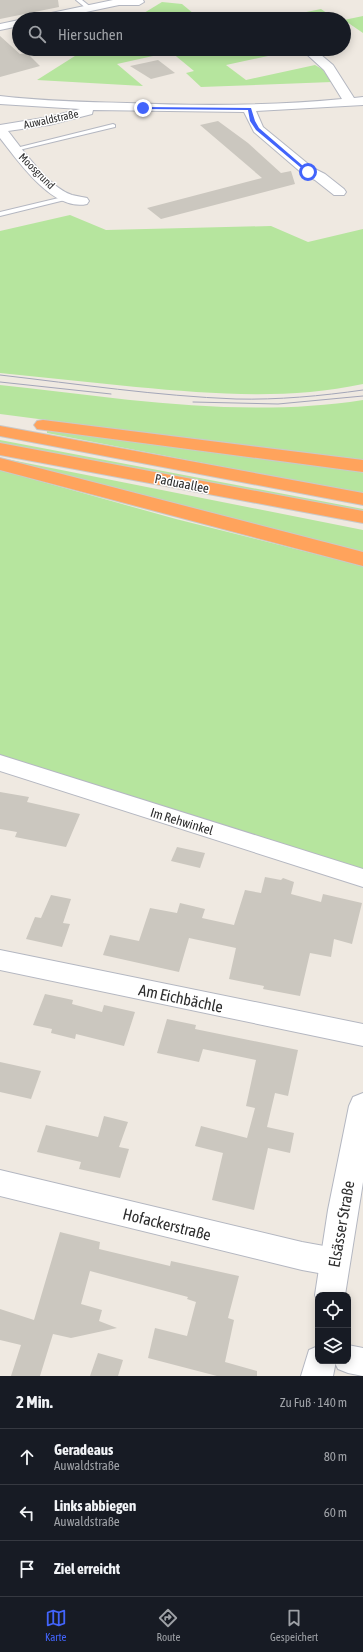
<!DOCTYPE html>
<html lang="de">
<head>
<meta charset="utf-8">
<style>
	:root { --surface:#171b24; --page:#20242c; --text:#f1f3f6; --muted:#9ea1a6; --line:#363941; --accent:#4264fb }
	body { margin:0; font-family:"Asap Condensed",sans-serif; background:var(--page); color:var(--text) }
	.controls { position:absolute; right:12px; bottom:12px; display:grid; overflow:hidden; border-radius:8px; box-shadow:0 2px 10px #0003 }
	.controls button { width:36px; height:36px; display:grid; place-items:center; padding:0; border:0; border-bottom:1px solid var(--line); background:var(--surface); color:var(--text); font:20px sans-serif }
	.stop { position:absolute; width:12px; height:12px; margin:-9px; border:3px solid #4264fb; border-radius:50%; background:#fff }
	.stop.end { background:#4264fb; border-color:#fff; box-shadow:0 1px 4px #0008 }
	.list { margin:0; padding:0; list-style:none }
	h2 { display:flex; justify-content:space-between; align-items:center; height:52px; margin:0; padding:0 16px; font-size:17px }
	h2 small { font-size:13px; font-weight:400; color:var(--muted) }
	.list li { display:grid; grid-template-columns:26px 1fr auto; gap:12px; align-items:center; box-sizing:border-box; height:56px; padding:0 16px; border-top:1px solid var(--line) }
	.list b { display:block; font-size:15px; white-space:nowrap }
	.list p { margin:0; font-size:13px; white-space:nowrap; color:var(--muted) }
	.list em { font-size:13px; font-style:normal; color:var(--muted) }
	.icon { flex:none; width:22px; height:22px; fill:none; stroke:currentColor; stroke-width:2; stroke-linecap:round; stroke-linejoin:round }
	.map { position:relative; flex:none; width:363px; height:1376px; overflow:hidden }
	.search { position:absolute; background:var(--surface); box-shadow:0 2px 10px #0003; left:12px; right:12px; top:12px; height:44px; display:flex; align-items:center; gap:10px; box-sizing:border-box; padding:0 14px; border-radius:22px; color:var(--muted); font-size:15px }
	.sheet { height:220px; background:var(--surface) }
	nav { display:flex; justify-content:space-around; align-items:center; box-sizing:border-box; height:56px; border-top:1px solid var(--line); background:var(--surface); font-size:11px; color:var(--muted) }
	nav a { display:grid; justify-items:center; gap:2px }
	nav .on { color:var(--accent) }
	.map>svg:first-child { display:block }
</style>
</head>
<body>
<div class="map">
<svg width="363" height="1376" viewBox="0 0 363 1376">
	<rect width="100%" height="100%" fill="#efe9e1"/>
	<g fill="#b6e59e">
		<polygon points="162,2 182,4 200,19 134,19"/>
		<polygon points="321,9 334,18 291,19 287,16"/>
		<polygon points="363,16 363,33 344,20"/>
		<polygon points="86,49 277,49 282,53 226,65 246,80 315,65 322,69 332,82 201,87 186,73 194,71 171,52 117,64 143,86 37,80"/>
		<path d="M70 215 106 230 271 226 308 242 363 229V384C288 400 212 394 136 387 91 382 45 378 0 373V231Z"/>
		<path d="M0 385C120 398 242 419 363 400V461L0 414Z"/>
		<polygon points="47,429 363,471 363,494 47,433"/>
		<polygon points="0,440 363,509 363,514 0,444"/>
		<polygon points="1,458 363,530 363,553 1,459"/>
		<polygon points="0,470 176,519 363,566 363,870 0,757"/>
	</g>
	<g fill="#cbc7bf">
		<polygon points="0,0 58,0 59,7 0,19"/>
		<polygon points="0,36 20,54 27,53 40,66 0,77"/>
		<polygon points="158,60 175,73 151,79 130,66"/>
		<polygon points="218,121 248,143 281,173 291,171 295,184 161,219 147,208 262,178 200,125"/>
		<polygon points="0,792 29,797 27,802 80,814 66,847 15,837 17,832 0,829"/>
		<polygon points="177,847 205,853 200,868 171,861"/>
		<polygon points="265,877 281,880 283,878 294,882 291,894 321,902 323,894 362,903 352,944 334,939 331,957 310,953 300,996 263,989 264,986 229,979 236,948 189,938 179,972 103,955 110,935 139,941 150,908 177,913 180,903 205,909 202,918 234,925 245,890 261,893"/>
		<polygon points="51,895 71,899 63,923 70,924 62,947 26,939 35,917 41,918"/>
		<polygon points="45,994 73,1000 72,1004 102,1012 104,1005 135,1012 124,1046 76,1034 75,1039 51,1033 52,1029 33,1025"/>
		<polygon points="167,1019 196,1025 195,1029 298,1050 288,1096 275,1093 267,1127 294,1133 290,1153 268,1148 254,1210 212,1200 223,1153 195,1146 201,1126 247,1138 255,1108 246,1106 256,1060 203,1049 199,1062 157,1053"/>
		<polygon points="0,1062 41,1071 31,1099 0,1092"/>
		<polygon points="104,1116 128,1122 119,1147 129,1149 120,1178 79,1169 81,1162 37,1152 46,1125 98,1137"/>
		<polygon points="60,1232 100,1242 99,1249 170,1266 171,1261 239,1276 228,1318 234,1320 225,1362 257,1371 257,1376 217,1376 148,1358 155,1328 187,1336 196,1302 187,1299 188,1297 90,1271 81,1304 102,1310 99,1321 117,1328 71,1338 53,1334 40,1376 11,1376 21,1345 0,1340 0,1309 34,1320"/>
		<polygon points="98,1353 123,1360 118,1376 90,1376"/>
	</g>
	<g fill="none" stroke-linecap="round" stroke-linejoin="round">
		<g stroke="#b4b7c1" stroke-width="2">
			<g id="lane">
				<polygon points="76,0 82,0 92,8 87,9"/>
				<polygon points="113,124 115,125 115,127 15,151 12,149"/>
				<polygon points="67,196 69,197 69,199 0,216 0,212"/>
			</g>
		</g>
		<g stroke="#b4b7c1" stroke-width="2">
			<g id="street">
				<polygon points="113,0 143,0 144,2 139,5 119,5 53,19 31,19 37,16"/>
				<polygon points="19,20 19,26 0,30 0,24"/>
				<path d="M301 49H314L333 65 354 98 363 97V105L256 111 263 127 313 168 325 174 344 189 346 192 344 195H334L315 180 303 174 254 132 244 112 93 110 92 114 49 125 8 131C23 150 48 187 72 195 76 196 82 197 87 198L89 201 87 204C53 212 18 161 0 138V125L49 117 80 109 0 104V96C42 101 85 102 127 103 199 106 271 106 342 99L324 70Z"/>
				<polygon points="0,755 363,869 363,887 0,771"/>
				<polygon points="0,950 363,1024 363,1046 0,970"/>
				<polygon points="0,1170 302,1242 335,1248 345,1252 349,1262 345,1272 335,1276 302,1270 0,1196"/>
				<polygon points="348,1345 363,1348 363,1376 348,1373 338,1369 334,1361 348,1361"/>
			</g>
		</g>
		<g stroke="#b4b7c1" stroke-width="2">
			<g id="secondary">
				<polygon points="363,1093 363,1182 345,1295 318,1295 318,1303 315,1295 328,1210 349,1106 353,1097"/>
				<polygon points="318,1346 318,1361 336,1361 333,1376 301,1376 309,1350"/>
			</g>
		</g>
		<g stroke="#c9c9c9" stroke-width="2">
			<g id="highway">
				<polygon points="43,420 363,460 363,472 37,429 34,425 37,421"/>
				<polygon points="0,426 363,493 363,505 0,436"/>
				<polygon points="0,443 363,511 363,523 0,455"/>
				<polygon points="0,458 363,552 363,566 0,470"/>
			</g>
		</g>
		<use href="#lane" fill="#fff" fill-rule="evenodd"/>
		<use href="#street" fill="#fff" fill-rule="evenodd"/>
		<use href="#secondary" fill="#fff" fill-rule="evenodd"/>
		<use href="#highway" fill="#ffa35c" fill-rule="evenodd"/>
		<g stroke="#a3a6b8" stroke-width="1">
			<path d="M0 375C78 384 157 396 236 399 278 400 321 396 363 390"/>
			<polyline points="0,382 111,394"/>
			<polyline points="193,402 278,404 363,396"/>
		</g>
	</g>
	<polygon fill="#4264fb" points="143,107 251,108 255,121 259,128 310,172 306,172 256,130 250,121 248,110 142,109"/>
	<g text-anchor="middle" stroke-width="3" stroke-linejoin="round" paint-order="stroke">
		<g font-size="11" fill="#2e2e2e" stroke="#fff">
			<text transform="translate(51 119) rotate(-12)" y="4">Auwaldstraße</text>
			<text transform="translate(37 171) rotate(45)" y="4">Moosgrund</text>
		</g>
		<g font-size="13" fill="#2e2e2e" stroke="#fff">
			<text transform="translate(182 483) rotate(11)" y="5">Paduaallee</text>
			<text transform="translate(182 821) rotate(17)" y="5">Im Rehwinkel</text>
		</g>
		<g font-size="16" fill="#2e2e2e" stroke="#fff">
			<text transform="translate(181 998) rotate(12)" y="6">Am Eichbächle</text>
			<text transform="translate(167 1224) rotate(14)" y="6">Hofackerstraße</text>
			<text transform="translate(341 1224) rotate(-80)" y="6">Elsässer Straße</text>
		</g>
	</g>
</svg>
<div class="controls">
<button><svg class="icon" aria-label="locate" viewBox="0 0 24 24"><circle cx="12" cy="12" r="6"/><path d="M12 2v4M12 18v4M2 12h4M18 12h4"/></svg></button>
<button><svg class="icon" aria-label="layers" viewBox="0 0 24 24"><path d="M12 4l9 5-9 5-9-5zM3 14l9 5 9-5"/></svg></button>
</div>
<div class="stop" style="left:308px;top:172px"></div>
<div class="stop end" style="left:143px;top:108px"></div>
<div class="search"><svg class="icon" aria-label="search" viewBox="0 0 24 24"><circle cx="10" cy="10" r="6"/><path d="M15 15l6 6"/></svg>Hier suchen</div>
</div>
<section class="sheet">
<h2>2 Min.<small>Zu Fuß · 140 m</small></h2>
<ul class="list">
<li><svg class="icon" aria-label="ahead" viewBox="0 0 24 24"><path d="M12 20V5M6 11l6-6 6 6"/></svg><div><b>Geradeaus</b><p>Auwaldstraße</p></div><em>80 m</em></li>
<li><svg class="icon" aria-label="left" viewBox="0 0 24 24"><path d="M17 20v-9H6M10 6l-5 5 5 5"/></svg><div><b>Links abbiegen</b><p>Auwaldstraße</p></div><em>60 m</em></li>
<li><svg class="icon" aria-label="arrive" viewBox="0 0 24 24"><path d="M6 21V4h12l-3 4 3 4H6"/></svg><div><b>Ziel erreicht</b></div></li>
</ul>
</section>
<nav>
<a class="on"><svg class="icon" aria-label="map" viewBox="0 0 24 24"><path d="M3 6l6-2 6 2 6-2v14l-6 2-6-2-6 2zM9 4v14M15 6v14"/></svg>Karte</a>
<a><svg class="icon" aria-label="directions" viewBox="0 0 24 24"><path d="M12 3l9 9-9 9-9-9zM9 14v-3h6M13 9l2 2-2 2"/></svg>Route</a>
<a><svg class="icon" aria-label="saved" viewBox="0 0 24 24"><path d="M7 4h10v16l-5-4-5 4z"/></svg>Gespeichert</a>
</nav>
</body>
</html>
